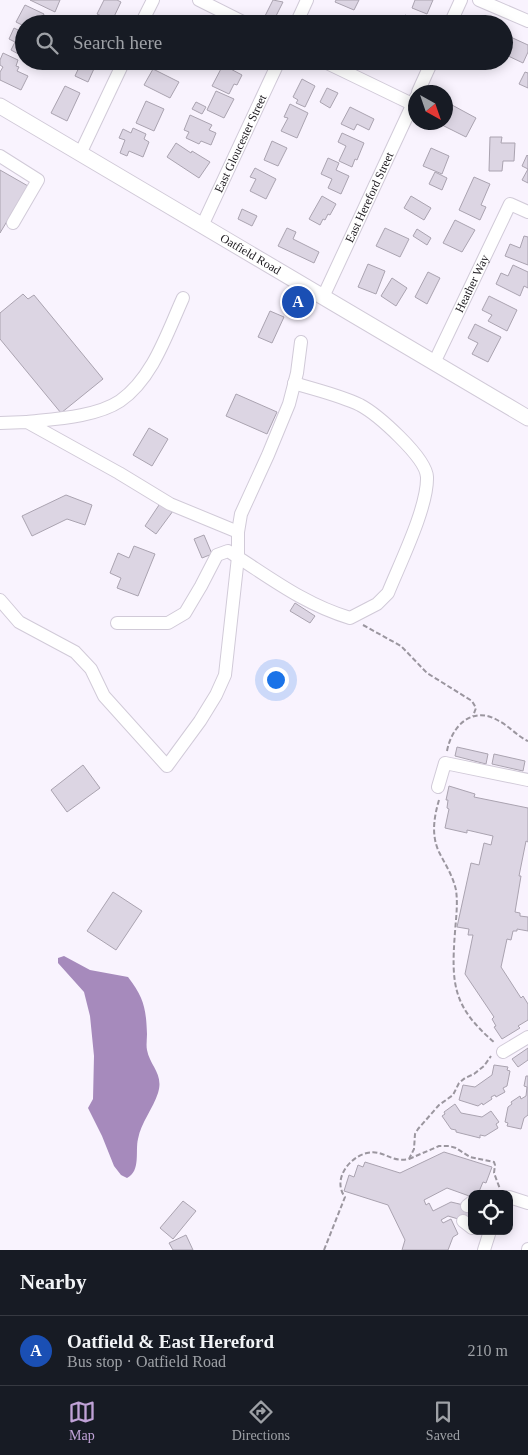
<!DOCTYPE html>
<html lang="en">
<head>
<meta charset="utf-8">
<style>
	:root { --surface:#171b24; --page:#20242c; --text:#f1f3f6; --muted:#9ea1a6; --line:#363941; --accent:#c0a2d7 }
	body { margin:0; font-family:Georgia,serif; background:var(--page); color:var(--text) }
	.controls { position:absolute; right:15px; bottom:15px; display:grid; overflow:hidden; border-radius:10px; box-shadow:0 2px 12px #0003 }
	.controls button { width:45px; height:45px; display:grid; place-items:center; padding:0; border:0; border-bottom:1px solid var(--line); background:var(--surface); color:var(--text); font:25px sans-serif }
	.compass { position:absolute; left:408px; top:85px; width:45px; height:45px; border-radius:50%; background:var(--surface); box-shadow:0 2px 12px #0003; rotate:140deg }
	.you { position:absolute; left:275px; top:679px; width:18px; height:18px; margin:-12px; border:4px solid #fff; border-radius:50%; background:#1a73e8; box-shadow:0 0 0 8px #1a73e833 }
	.badge { display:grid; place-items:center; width:32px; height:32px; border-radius:50%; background:var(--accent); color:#fff; font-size:16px; font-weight:700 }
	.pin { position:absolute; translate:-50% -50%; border:2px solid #fff; box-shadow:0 1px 5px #0006 }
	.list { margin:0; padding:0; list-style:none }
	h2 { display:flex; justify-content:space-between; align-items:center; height:65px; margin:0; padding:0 20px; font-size:21px }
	h2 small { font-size:16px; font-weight:400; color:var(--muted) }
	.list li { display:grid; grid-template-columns:32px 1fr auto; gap:15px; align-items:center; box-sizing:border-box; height:70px; padding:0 20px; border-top:1px solid var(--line) }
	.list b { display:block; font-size:19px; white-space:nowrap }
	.list p { margin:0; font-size:16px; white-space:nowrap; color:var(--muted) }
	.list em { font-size:16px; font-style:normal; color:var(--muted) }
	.icon { flex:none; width:28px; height:28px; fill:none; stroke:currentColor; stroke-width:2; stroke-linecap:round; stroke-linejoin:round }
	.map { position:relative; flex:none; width:528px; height:1250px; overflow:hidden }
	.search { position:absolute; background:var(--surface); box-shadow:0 2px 12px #0003; left:15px; right:15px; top:15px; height:55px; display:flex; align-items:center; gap:12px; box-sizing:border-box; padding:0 18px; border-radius:28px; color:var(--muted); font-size:19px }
	.sheet { height:135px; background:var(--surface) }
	nav { display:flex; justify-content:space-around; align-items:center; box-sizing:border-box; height:70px; border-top:1px solid var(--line); background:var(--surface); font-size:14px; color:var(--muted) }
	nav a { display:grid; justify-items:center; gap:2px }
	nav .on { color:var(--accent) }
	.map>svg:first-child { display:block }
</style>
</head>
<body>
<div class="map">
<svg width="528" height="1250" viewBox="0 0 528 1250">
	<rect width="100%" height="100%" fill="#f9f3fe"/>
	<path fill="#a68abc" d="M64 956 90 970 128 977C144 998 146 1008 147 1034 147 1039 146 1045 147 1050 150 1066 164 1074 158 1093 153 1109 141 1122 138 1139 135 1151 141 1171 127 1178L121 1175 114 1166 102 1136 88 1108 93 1099 94 1056 90 1016 84 992 58 963V958Z"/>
	<g fill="#dcd5e3" stroke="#aaa3b0">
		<polygon points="30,0 60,0 55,12"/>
		<polygon points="104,0 117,0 121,2 112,21 97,14"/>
		<polygon points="273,0 283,2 273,22 264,18"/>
		<polygon points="336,0 359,0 354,10 335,2"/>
		<polygon points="415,0 433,0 427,14 412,8"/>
		<polygon points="25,5 44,14 41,21 47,24 24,24 24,26 16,22"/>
		<polygon points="405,15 423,22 423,24 402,24"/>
		<polygon points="327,16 345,24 324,24"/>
		<polygon points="14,28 24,33 24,57 11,50 15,42 9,39"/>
		<polygon points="504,34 528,45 528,52 523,63 504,54"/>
		<polygon points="3,53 18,60 16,66 19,67 17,71 28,76 21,90 0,80 0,72 3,67 0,65 0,60"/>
		<polygon points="82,61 97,62 88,82 75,76"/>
		<polygon points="223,65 242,75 237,85 234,84 229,94 212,86"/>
		<polygon points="153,69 179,82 170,98 144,85"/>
		<polygon points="525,72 528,73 528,88 519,84"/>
		<polygon points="302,79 315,86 305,107 296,103 298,100 293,97"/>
		<polygon points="65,86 80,93 67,121 51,113"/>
		<polygon points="327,88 338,93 330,108 320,102"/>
		<polygon points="216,91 234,99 224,118 207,110"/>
		<polygon points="146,101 164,109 154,131 136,123"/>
		<polygon points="196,102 206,107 202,114 192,109"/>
		<polygon points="290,104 308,113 297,138 281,131 288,118 284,117"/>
		<polygon points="452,105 476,118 466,137 442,125 442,122 446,122 446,110 449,112"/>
		<polygon points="350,107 374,119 369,130 357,124 354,130 341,124"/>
		<polygon points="190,115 212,125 209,130 216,133 211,145 201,141 199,144 186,138 189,132 184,130"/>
		<polygon points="133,128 146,134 144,139 149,142 143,157 129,151 127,156 120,153 125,140 119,138 123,129 131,133"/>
		<polygon points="342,133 364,143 357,160 355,159 352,167 339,161 346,146 338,142"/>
		<polygon points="490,137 502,137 501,143 515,143 514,161 503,161 502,171 489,171"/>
		<polygon points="272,141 287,148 278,166 264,160"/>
		<polygon points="176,143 191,153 192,151 210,162 199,178 167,157"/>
		<polygon points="431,148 449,156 442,174 423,166"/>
		<polygon points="527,155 528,156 528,183 522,180 528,169 522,166"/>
		<polygon points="328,158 339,163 336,170 349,176 341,194 328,188 332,179 321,174"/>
		<polygon points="255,168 276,179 266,199 250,191 256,179 250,177"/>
		<polygon points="0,170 28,186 0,233"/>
		<polygon points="435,172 447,178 442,190 429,184"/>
		<polygon points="474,177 490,184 481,205 486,207 480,220 459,210"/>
		<polygon points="322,196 336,204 330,215 328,214 325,220 323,219 320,225 309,219"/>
		<polygon points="411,196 431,208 424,220 404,208"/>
		<polygon points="242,209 257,216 252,226 238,219"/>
		<polygon points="455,220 475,230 462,252 443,243"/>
		<polygon points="287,228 296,232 293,239 319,252 314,263 278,246"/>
		<polygon points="385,228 409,239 400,257 376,246"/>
		<polygon points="417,229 431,238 427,245 413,236"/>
		<polygon points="524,236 528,237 528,265 505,256 510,244 520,248"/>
		<polygon points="368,264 385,271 376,294 358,287"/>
		<polygon points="513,265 528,272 528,288 524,286 520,296 496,284 501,273 508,276"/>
		<polygon points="428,272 440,278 427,304 415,297"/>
		<polygon points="392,278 407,288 396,306 381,296"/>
		<polygon points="23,294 28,299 34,295 103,379 61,413 0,339 0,313"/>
		<polygon points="489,296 517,310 507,331 488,321 492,315 482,310"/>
		<polygon points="270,311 284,317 272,343 258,337"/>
		<polygon points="475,324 501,337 488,362 472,354 478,343 468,338"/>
		<polygon points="236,394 277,412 267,434 226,416"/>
		<polygon points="149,428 168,439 152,466 133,455"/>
		<polygon points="66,495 92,505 85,525 67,519 32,536 22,516"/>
		<polygon points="161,502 173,511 156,534 145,526"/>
		<polygon points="204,535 212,554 202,558 194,539"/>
		<polygon points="134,546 155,554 138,596 117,588 121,578 110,573 118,553 129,558"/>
		<polygon points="295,603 315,616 310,623 290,611"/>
		<polygon points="457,747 488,754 486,764 455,756"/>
		<polygon points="494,754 525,761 523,771 492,764"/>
		<polygon points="83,765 100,788 67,812 51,790"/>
		<polygon points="449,786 475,794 474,797 528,808 528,842 526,841 519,876 521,876 515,912 520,913 520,916 528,917 528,931 517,929 517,931 513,931 511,940 507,939 501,967 521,998 523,996 528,1004 528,1020 518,1026 520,1028 502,1039 494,1027 496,1026 492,1019 494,1017 465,974 473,935 468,935 469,929 457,927 471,863 479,865 484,843 491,845 493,836 467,830 467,833 445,828 449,809 447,808 448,800 446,800"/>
		<polygon points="113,892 142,911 116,950 87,931"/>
		<polygon points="528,1048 528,1060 518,1067 512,1059"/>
		<polygon points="494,1065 508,1067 507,1070 510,1071 507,1086 503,1088 505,1092 496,1097 495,1095 491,1097 492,1099 483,1105 482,1103 478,1106 459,1100 463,1085 475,1087 492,1075"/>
		<polygon points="526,1076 528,1076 528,1115 524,1118 521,1129 507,1126 508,1123 505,1122 508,1107 512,1104 511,1102 520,1096 521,1099 526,1096 527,1087 524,1086"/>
		<polygon points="455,1104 461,1113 482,1117 491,1111 499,1122 496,1124 498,1128 485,1136 480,1135 480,1138 456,1132 456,1130 451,1129 442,1116 445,1114 444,1112"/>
		<polygon points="444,1152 492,1167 486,1183 483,1182 478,1194 473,1192 472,1197 447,1188 424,1200 426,1205 429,1203 433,1211 451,1202 472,1207 472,1223 448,1216 441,1220 443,1223 451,1219 458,1234 453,1237 448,1250 402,1250 405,1240 388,1205 344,1191 349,1175 354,1177 358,1165 363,1167 365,1162 400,1173"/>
		<polygon points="183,1201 196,1211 173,1239 160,1228"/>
		<polygon points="186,1235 193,1250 173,1250 169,1243"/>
	</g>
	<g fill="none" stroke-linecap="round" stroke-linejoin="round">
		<g stroke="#d1cad8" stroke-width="14">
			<g id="minor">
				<polyline points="199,0 247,24"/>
				<polyline points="479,0 528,21"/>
				<polyline points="141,24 153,0"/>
				<polyline points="296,24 307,0"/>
				<polyline points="450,24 461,0"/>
				<polyline points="323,61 412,104"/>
				<polyline points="418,92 432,61"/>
				<polyline points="80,154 124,61"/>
				<polyline points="0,156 38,180 13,223"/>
				<path id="s1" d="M202 226 279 61"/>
				<path id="s2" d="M323 297 416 97"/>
				<path id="s3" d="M434 363 510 204 528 212"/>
				<path d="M27 422C54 419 96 417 120 401 153 378 167 333 183 298"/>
				<polyline points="0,423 27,422 119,473 170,504 238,532"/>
				<polyline points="0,600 19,622 75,652 91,669 104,696 167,766 200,721 216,695 225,675 238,557 238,532 241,514 268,455 289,404 297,373 301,342"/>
				<path d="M117 623H168L185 613 201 586 217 555 228 551C268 576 303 604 350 618L377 604 388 593C400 563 428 507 427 477 426 457 377 414 360 405 339 395 316 390 294 383"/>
				<polyline points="438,787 445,763 528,780"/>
				<polyline points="503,1052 528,1037"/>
				<polyline points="509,1197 528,1203"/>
				<polyline points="467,1206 472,1202"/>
				<polyline points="463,1221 472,1228"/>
				<polyline points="484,1250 490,1231"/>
				<polyline points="528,1250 528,1249"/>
			</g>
		</g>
		<g stroke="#d1cad8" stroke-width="17">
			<g id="major">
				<path id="s4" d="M0 106 528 418"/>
			</g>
		</g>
		<g stroke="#9b969f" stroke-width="2" stroke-dasharray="5 2.5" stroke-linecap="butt">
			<polyline points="363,625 401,646 427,673 472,701 476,708 473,716"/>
			<path d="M447 751C452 725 473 705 499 721 509 726 517 736 528 741"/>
			<path d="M439 800C434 817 431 835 439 852 445 864 453 876 456 890 458 904 456 918 455 932 451 985 453 1007 495 1043"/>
			<polyline points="409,1159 439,1146 449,1146 456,1148 470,1157 494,1162 495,1165 494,1173 500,1189"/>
			<path d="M324 1250 345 1197C332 1180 349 1157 367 1153 384 1149 390 1163 409 1159L414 1149 415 1134 418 1129 439 1105 453 1095 459 1083 465 1078 474 1074 484 1066 491 1056"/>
		</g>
		<use href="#minor" stroke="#fff" stroke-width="12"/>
		<use href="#major" stroke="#fff" stroke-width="15"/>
	</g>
	<g text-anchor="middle" stroke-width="4" stroke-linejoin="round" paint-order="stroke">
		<g font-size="12" fill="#1d1a1f" stroke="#fff">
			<text dy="4" stroke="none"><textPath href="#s1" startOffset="91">East Gloucester Street</textPath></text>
			<text dy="4" stroke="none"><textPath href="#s2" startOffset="110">East Hereford Street</textPath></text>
			<text dy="4" stroke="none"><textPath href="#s4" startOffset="291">Oatfield Road</textPath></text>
			<text dy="4" stroke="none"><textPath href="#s3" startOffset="88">Heather Way</textPath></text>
		</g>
	</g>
</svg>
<div class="controls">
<button><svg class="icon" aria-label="locate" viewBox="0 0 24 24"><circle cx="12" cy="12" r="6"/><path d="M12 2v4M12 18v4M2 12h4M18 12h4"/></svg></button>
</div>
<svg class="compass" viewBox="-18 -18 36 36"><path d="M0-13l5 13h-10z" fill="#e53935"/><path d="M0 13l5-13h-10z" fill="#9ea1a6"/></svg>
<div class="you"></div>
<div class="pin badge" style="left:298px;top:302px;background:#1a4fb4">A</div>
<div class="search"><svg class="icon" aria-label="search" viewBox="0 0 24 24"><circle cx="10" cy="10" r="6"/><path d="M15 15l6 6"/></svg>Search here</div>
</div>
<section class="sheet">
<h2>Nearby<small></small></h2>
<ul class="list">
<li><span class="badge" style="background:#1a4fb4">A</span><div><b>Oatfield &amp; East Hereford</b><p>Bus stop · Oatfield Road</p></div><em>210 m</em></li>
</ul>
</section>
<nav>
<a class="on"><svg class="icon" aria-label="map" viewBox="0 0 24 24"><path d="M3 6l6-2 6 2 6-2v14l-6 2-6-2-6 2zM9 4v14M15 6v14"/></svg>Map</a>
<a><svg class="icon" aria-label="directions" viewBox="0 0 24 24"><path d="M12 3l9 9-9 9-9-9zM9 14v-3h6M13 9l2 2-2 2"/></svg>Directions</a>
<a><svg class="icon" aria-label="saved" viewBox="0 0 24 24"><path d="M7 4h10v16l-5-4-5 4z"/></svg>Saved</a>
</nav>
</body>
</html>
